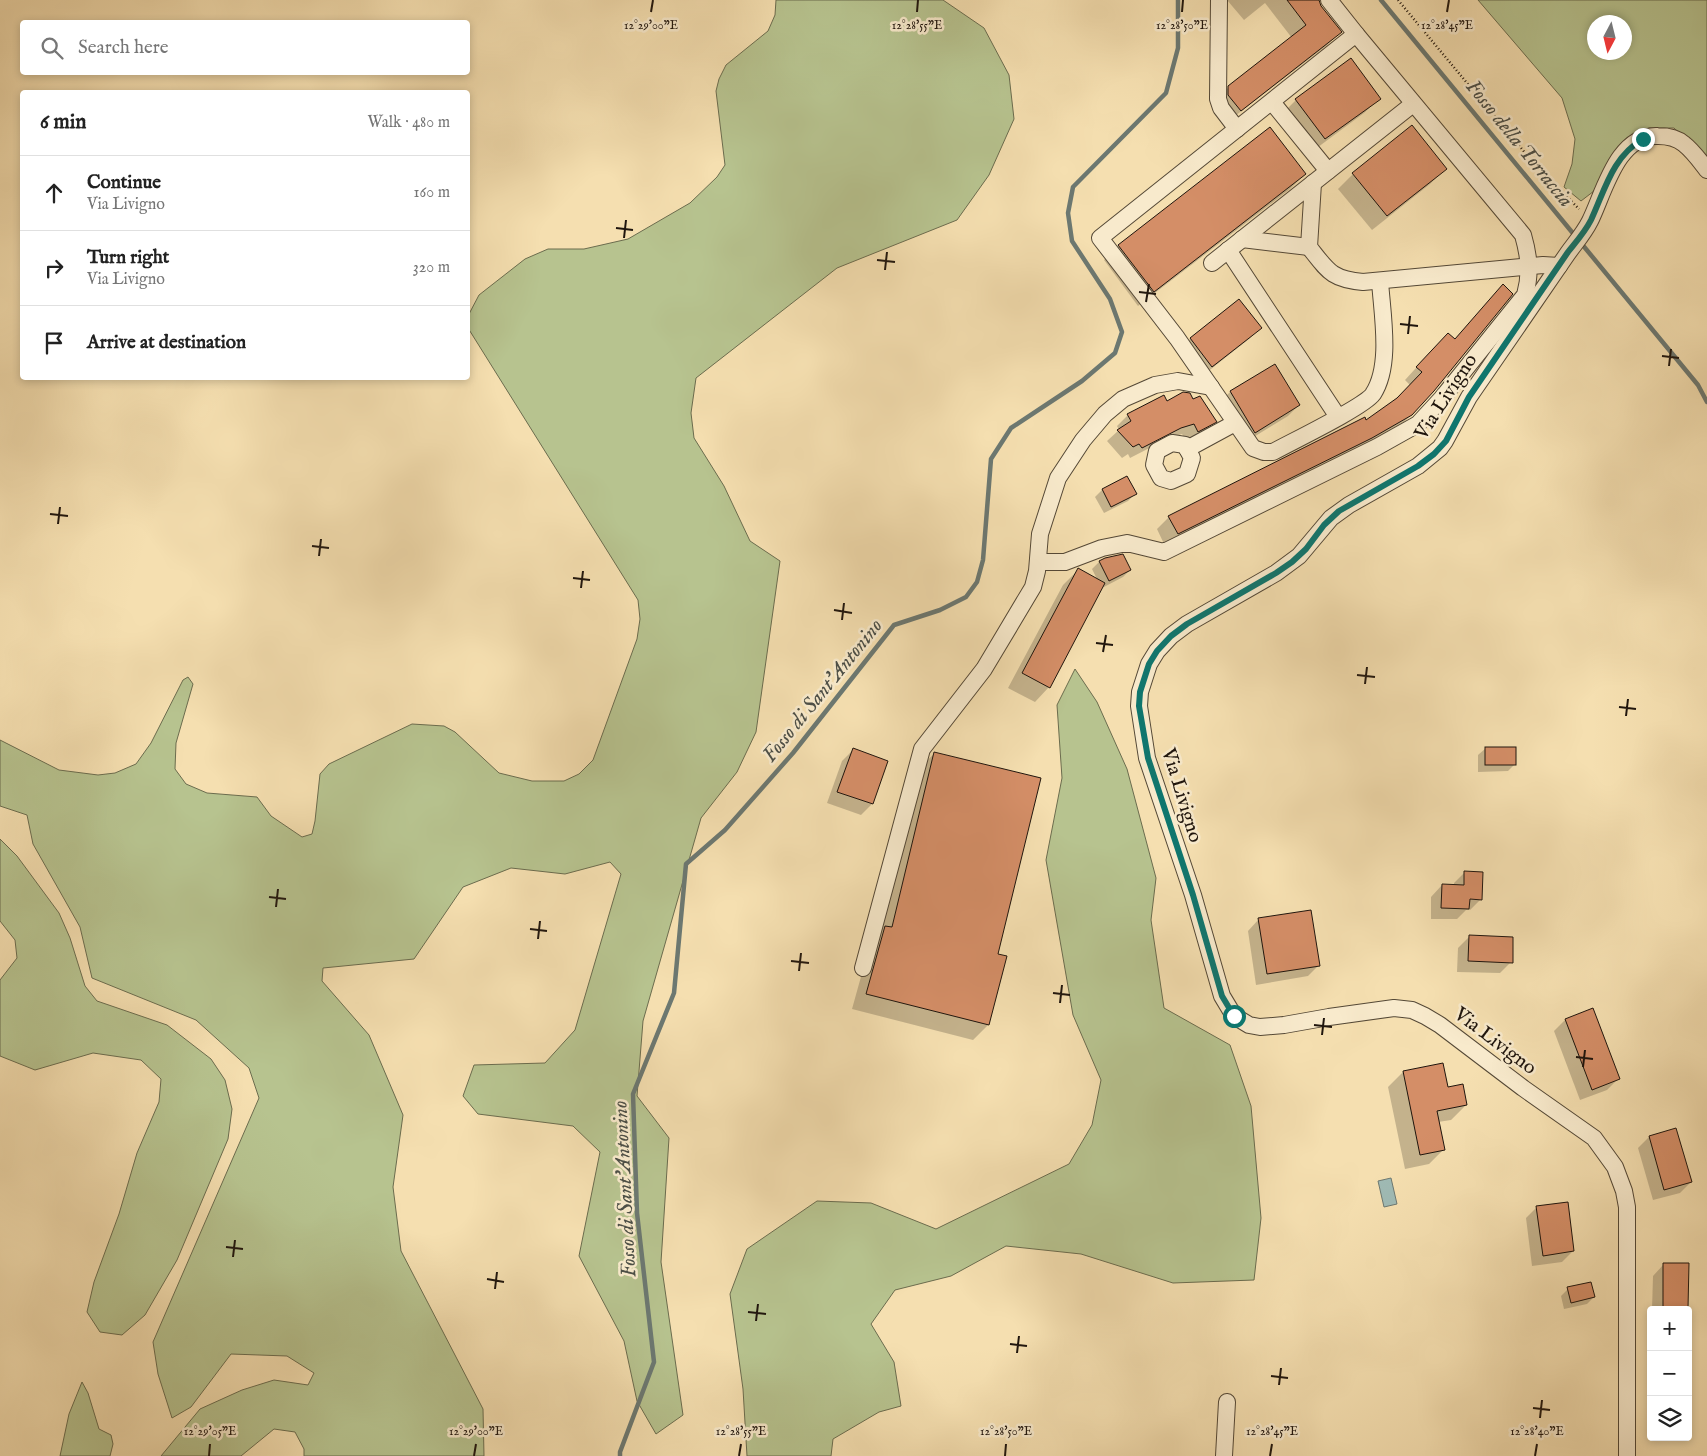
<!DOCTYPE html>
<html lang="en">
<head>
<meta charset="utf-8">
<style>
	:root { --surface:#fff; --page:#f2f2f2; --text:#222; --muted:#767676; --line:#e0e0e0 }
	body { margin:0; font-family:"IM FELL English",serif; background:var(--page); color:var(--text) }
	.controls { position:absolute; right:15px; bottom:15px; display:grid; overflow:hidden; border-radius:5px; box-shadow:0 2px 8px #0003 }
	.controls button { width:45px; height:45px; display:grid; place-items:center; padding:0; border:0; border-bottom:1px solid var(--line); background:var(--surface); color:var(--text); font:25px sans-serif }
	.compass { position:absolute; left:1587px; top:15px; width:45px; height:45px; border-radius:50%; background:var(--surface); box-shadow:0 2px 8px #0003; rotate:187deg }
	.stop { position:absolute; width:15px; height:15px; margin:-11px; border:4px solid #0f766e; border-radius:50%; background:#fff }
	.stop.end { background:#0f766e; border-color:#fff; box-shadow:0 1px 5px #0008 }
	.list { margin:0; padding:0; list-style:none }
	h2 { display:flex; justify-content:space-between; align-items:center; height:65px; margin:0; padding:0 20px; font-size:21px }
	h2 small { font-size:16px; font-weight:400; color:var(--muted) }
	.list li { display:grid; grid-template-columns:32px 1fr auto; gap:15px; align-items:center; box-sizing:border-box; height:75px; padding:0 20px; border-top:1px solid var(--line) }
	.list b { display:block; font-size:19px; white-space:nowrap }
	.list p { margin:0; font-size:16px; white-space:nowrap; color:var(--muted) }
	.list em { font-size:16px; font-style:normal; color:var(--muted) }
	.icon { flex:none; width:28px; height:28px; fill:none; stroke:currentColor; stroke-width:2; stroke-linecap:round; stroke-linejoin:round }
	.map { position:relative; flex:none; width:1707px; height:1456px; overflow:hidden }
	.search { position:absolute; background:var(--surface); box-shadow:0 2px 8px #0003; left:20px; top:20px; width:450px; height:55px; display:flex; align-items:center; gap:12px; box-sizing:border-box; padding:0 18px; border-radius:5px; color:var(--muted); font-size:19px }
	.panel { position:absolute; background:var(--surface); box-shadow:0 2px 8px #0003; left:20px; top:90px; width:450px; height:290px; border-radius:5px }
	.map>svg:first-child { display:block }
</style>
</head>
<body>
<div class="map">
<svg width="1707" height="1456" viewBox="0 0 1707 1456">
	<rect width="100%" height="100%" fill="#f5dfb0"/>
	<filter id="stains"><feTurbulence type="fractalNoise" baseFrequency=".004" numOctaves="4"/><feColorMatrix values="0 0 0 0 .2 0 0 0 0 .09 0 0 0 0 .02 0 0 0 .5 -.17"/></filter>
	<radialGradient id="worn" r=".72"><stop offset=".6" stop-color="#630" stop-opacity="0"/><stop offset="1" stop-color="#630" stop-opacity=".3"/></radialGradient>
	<g fill="#b7c38f" stroke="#6b6c4e" fill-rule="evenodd">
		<polygon points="776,0 943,0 984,28 1009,75 1014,119 989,175 957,220 837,268 696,378 691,413 694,438 724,486 750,541 780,561 756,732 737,772 701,818 643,1021 637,1096 669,1138 661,1262 683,1415 656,1434 637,1401 624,1341 579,1256 600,1152 573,1126 478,1114 463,1096 474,1065 545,1063 575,1030 621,874 610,862 565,874 511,868 463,887 414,959 323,968 322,981 369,1035 403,1115 393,1187 401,1251 483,1409 484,1456 304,1456 304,1449 295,1432 274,1429 241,1456 161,1456 200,1409 242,1390 274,1380 308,1385 314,1373 287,1356 231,1354 191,1407 172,1418 158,1374 153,1342 259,1098 249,1068 196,1020 92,978 80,927 33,844 27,815 0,806 0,740 59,770 98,775 115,773 136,764 151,743 183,680 188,677 193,684 176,743 175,769 186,784 207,793 257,797 271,816 302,837 312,834 315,821 320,774 329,764 412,724 444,726 455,732 499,773 532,781 564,781 579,774 593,760 637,639 640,619 638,600 468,328 469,314 479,295 525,259 548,249 584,249 628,239 690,203 717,177 725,165 716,91 719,79 726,65 768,31 775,15"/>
		<path d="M1478 0H1707V160L1674 128H1649L1622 143 1594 191 1581 201 1564 187 1572 164 1575 139 1562 98ZM1594 22H1624V52H1594Z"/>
		<polygon points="1075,669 1097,702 1127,769 1156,878 1151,920 1164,1008 1230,1045 1251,1106 1261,1218 1254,1280 1173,1283 1081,1254 1006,1246 951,1276 895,1290 871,1324 894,1362 901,1406 879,1412 833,1439 831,1456 747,1456 743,1389 730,1294 747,1249 817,1201 871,1203 936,1229 1069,1164 1092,1125 1101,1080 1073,1015 1046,860 1062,778 1057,705"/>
		<polygon points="0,839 17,856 59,913 70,938 85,986 97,1001 167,1025 211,1059 225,1080 232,1109 228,1139 177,1260 145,1315 122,1335 100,1332 87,1312 94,1282 119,1214 137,1153 159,1102 161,1079 141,1060 93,1053 35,1070 0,1056 0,980 17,958 15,940 0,921"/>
		<polygon points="82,1382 88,1393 99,1429 111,1435 113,1444 110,1456 60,1456 69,1414"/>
	</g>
	<polygon fill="#9fbab4" stroke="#6c7871" points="1391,1178 1397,1204 1384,1207 1378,1181"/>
	<g fill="#0003">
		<polygon points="1227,0 1318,0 1320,7 1340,32 1326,46 1226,123 1215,101 1229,87 1292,38 1265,3 1244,20"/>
		<polygon points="1379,99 1364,113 1310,153 1281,115 1296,100"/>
		<polygon points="1445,169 1430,184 1372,230 1338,189 1353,174"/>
		<polygon points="1305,174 1290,189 1138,306 1104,260 1119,246"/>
		<polygon points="1503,286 1412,414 1398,428 1165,546 1157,529 1169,517 1366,422 1398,399 1411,386 1405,380 1435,347 1454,340"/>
		<polygon points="1239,301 1260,328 1249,339 1201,377 1179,350 1190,339"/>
		<polygon points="1274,365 1299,405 1288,416 1244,443 1219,403 1230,392"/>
		<polygon points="1193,401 1215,421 1204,432 1187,442 1182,434 1169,438 1130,458 1128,454 1122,458 1107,441 1119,430 1117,426 1128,415 1166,403"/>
		<polygon points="1127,477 1135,494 1128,501 1104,513 1095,497 1102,490"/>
		<polygon points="1105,559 1130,570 1123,577 1102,588 1049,687 1035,702 1008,688 1063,585 1078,570 1098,581 1092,569 1099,562"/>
		<polygon points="1486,748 1515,764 1508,771 1478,772 1478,755"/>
		<polygon points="853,750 887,762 872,804 861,815 827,803 842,761"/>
		<polygon points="934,754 997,955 1005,957 988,1025 973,1040 852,1009 919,768"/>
		<polygon points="1465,872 1481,899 1470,910 1466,910 1457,919 1431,919 1431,897 1442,885 1454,886 1454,883"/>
		<polygon points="1259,919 1319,965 1308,976 1256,985 1248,931"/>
		<polygon points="1469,937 1511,962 1500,973 1457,972 1458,948"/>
		<polygon points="1565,1020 1618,1079 1607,1090 1580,1100 1554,1031"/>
		<polygon points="1442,1065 1447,1089 1466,1105 1451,1120 1438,1122 1444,1149 1429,1164 1405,1169 1388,1087 1403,1072"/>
		<polygon points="1675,1130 1691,1182 1680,1193 1653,1200 1638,1148 1649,1137"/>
		<polygon points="1537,1207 1573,1251 1562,1262 1532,1266 1526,1218"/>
		<polygon points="1664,1264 1687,1307 1685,1310 1652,1310 1653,1276"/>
		<polygon points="1568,1289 1594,1297 1587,1304 1564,1309 1561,1296"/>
	</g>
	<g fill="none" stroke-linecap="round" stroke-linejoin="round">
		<g stroke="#6c7871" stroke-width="4.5">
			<polyline points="1381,0 1576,237"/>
			<polyline points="1581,243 1698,385 1707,402"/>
			<polyline points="620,1456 620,1452 654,1362 637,1213 633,1094 674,993 686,864 725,830 793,753 894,625 940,610 966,597 977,582 983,560 991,459 1011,428 1082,381 1115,353 1122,332 1110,299 1072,241 1068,213 1073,187 1166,93 1178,48 1178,0"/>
		</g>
	</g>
	<g fill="#d48e67" stroke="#1f150d">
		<polygon points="1287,0 1319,0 1321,6 1342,32 1241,111 1228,95 1228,86 1306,25"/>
		<polygon points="1351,58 1381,99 1325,139 1295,99"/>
		<polygon points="1412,125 1447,169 1387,216 1352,173"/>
		<polygon points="1270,127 1306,174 1154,292 1118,245"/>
		<polygon points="1503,284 1513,294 1434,391 1412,415 1372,438 1178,534 1168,516 1365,417 1366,420 1397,398 1422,372 1416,367 1448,333 1455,339"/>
		<polygon points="1239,299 1262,328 1212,367 1190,338"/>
		<polygon points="1275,364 1300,405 1255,433 1230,391"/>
		<polygon points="1183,392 1190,393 1193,399 1200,396 1217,422 1198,432 1194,424 1181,428 1142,448 1139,444 1133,447 1117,430 1131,421 1127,414 1164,395 1167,401"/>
		<polygon points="1127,476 1137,494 1111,507 1102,489"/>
		<polygon points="1123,554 1131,570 1109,581 1099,561 1105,558"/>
		<polygon points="1078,568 1105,583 1050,688 1022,673"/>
		<rect x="1485" y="747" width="31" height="18"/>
		<polygon points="853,748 888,761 873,804 837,792"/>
		<polygon points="934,752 1041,778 998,954 1007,956 989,1025 866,994 885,926 892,927"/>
		<polygon points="1464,871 1483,872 1482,900 1470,899 1469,909 1441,908 1442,884 1464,885"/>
		<polygon points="1311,910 1320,966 1267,974 1258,918"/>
		<polygon points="1469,935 1513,937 1513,963 1468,961"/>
		<polygon points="1593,1008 1620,1079 1592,1090 1565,1019"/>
		<polygon points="1443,1063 1448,1087 1463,1084 1467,1105 1437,1111 1445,1150 1420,1155 1403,1071"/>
		<polygon points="1676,1128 1692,1182 1664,1190 1649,1136"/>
		<polygon points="1568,1202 1574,1251 1543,1256 1536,1206"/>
		<polygon points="1663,1263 1689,1263 1688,1308 1663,1307"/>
		<polygon points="1591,1282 1595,1297 1571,1303 1567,1287"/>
	</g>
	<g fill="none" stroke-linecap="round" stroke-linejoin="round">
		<g stroke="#544836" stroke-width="18">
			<g id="minor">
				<polyline points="1219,0 1218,99 1221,108 1237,129"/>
				<polyline points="1329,0 1356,34"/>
				<polyline points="1272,102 1328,171"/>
				<path d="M1313 183 1309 247C1328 271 1331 279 1363 282L1543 265 1559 266"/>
				<polyline points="1242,239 1309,247"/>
				<polyline points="1228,250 1338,417"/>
				<polyline points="1212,263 1413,104"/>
				<polygon points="1172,443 1185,445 1192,458 1187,474 1171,481 1161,478 1154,465 1157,451"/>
				<polyline points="1187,449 1235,423"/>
				<path d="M1038 562H1065L1102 548 1127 543 1164 552 1377 447 1418 424 1442 398 1525 295C1531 273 1529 256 1523 235L1356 34 1100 238 1177 338 1253 448 1264 452H1273C1291 442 1364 407 1373 394 1392 365 1382 314 1380 281"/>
				<polyline points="863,968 922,749 984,669 1033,587 1037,571 1040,534 1058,478 1083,440 1105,414 1123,399 1155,385 1178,381 1211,387"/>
				<polyline points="1224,1456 1227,1402"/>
				<path d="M1627 1456V1207L1624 1191 1615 1167 1594 1138 1523 1088 1440 1025 1425 1016 1412 1010 1394 1008 1329 1017 1284 1025 1260 1027 1249 1025 1234 1016 1222 996 1193 895 1147 758 1139 706 1140 692 1149 664 1157 651 1171 636 1187 624 1276 573 1299 556 1331 518 1349 505 1418 466 1440 448 1445 441 1469 397 1568 253C1576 242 1584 233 1590 221 1604 193 1617 134 1658 136 1667 136 1677 138 1684 144 1693 151 1700 161 1707 170"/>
			</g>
		</g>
		<polyline stroke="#1f150d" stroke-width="2.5" stroke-dasharray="1 2.5" stroke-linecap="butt" points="1398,0 1531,160 1579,209"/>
		<use href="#minor" stroke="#f8eacc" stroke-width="16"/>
	</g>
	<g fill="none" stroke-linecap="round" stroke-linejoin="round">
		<path stroke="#0f766e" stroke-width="6" d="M1234 1016 1222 996 1193 895 1148 758 1139 706 1140 692 1149 664 1157 651 1171 636 1187 624 1276 573 1292 562 1306 549 1324 525 1339 511 1418 466 1434 454 1446 441 1469 397 1568 252C1576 242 1585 232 1591 220 1605 190 1612 157 1643 139"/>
	</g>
	<path fill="none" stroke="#1f150d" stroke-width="2" d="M651 12 653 0M917 12 918 0M1182 12 1183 0M1447 12 1449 0M616 228 633 230M624 238 626 220M877 260 895 262M885 270 887 252M1139 292 1156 294M1146 302 1149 284M1400 324 1418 326M1408 334 1410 316M1662 356 1679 358M1669 366 1671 349M50 514 68 516M58 524 60 507M312 546 329 548M319 556 321 539M573 578 590 580M581 588 583 571M834 610 852 613M842 620 844 603M1096 643 1113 645M1103 652 1106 635M1357 675 1375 677M1365 684 1367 667M1619 707 1636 709M1626 716 1628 699M269 897 286 899M276 907 278 889M530 929 547 931M538 939 540 921M791 961 809 963M799 971 801 953M1053 993 1070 995M1060 1003 1062 985M1314 1025 1332 1027M1322 1035 1324 1018M1576 1057 1593 1059M1583 1067 1585 1050M226 1247 243 1249M233 1257 235 1240M487 1279 504 1282M495 1289 497 1272M748 1312 766 1314M756 1321 758 1304M1010 1344 1027 1346M1017 1353 1019 1336M1271 1376 1288 1378M1279 1385 1281 1368M1533 1408 1550 1410M1540 1418 1542 1400M209 1456 210 1444M474 1456 476 1444M739 1456 741 1444M1005 1456 1006 1444M1270 1456 1272 1444M1535 1456 1537 1444"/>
	<g text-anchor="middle" stroke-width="5" stroke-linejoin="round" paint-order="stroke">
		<g font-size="20" fill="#1f150d" stroke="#f8eacc">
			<text transform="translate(1445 396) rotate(-57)" y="7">Via Livigno</text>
			<text transform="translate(1183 795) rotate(73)" y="7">Via Livigno</text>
			<text transform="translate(1496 1040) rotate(37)" y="7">Via Livigno</text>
		</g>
		<g font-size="21" font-style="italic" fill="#4c4f47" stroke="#f8eacc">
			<text transform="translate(1520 143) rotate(51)" y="7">Fosso della Torraccia</text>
			<text transform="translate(822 690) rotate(-51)" y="7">Fosso di Sant'Antonino</text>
			<text transform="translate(624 1189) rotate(-93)" y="7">Fosso di Sant'Antonino</text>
		</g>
	</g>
	<g font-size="12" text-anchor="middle" fill="#1f150d" stroke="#f8eacc" stroke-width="5" stroke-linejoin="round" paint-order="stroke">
		<text x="651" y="29">12°29'00"E</text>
		<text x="917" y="29">12°28'55"E</text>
		<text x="1182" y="29">12°28'50"E</text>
		<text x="1447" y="29">12°28'45"E</text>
		<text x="210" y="1435">12°29'05"E</text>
		<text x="476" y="1435">12°29'00"E</text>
		<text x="741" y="1435">12°28'55"E</text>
		<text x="1006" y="1435">12°28'50"E</text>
		<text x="1272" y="1435">12°28'45"E</text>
		<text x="1537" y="1435">12°28'40"E</text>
	</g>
	<rect width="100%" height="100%" filter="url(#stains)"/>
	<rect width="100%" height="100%" fill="url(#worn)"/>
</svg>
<div class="controls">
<button>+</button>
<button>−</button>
<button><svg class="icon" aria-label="layers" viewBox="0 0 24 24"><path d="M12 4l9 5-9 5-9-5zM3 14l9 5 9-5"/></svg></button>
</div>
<svg class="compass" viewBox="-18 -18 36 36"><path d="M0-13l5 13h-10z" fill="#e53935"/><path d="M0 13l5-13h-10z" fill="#767676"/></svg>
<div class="stop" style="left:1234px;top:1016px"></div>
<div class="stop end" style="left:1643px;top:139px"></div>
<div class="search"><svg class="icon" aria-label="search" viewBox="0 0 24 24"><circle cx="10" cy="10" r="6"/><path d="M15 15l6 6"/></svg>Search here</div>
<section class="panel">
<h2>6 min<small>Walk · 480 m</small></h2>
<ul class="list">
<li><svg class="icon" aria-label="ahead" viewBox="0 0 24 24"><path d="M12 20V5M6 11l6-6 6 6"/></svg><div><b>Continue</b><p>Via Livigno</p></div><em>160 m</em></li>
<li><svg class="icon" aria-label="right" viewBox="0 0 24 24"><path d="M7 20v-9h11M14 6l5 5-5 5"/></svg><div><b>Turn right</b><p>Via Livigno</p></div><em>320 m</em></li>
<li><svg class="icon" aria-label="arrive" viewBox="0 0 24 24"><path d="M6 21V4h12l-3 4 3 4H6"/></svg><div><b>Arrive at destination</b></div></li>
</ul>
</section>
</div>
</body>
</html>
